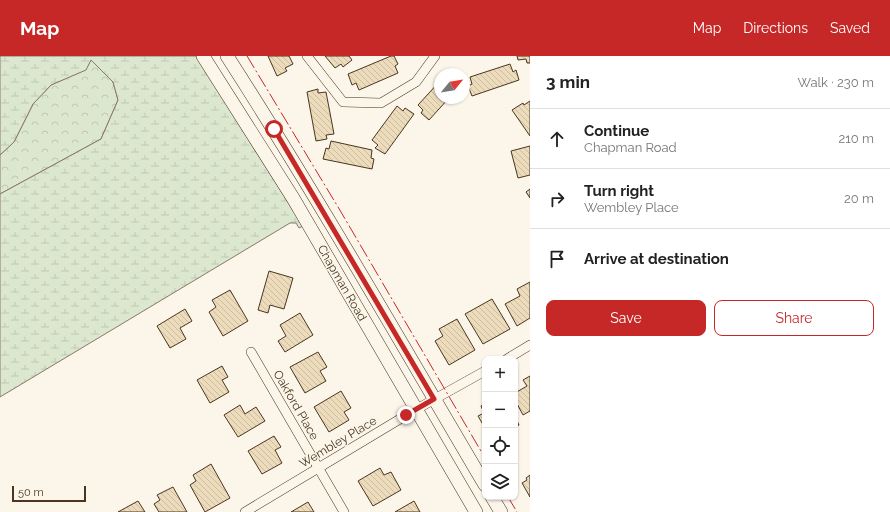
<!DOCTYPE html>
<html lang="en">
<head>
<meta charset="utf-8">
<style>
	:root { --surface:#fff; --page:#f6f6f6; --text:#222; --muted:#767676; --line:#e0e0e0; --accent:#c62828 }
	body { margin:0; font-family:Raleway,sans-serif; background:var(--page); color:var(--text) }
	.controls { position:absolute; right:12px; bottom:12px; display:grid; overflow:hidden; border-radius:8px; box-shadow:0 1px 3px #0004 }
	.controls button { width:36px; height:36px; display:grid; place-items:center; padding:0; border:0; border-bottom:1px solid var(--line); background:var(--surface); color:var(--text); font:20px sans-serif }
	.compass { position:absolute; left:434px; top:12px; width:36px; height:36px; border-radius:50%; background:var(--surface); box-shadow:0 1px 3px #0004; rotate:60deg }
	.scale { position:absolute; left:12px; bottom:10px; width:74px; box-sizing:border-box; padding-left:4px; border:2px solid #4a3520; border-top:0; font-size:11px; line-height:14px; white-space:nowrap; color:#4a3520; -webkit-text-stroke:3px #fbf6e9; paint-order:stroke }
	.stop { position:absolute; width:12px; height:12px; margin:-9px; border:3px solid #c62828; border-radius:50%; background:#fff }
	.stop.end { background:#c62828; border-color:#fff; box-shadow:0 1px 4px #0008 }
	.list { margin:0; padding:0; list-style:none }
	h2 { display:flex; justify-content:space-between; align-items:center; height:52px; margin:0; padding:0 16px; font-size:17px }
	h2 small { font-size:13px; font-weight:400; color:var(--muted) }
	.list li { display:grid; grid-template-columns:26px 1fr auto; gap:12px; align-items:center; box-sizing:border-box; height:60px; padding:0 16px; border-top:1px solid var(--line) }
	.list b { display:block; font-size:15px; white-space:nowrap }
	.list p { margin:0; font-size:13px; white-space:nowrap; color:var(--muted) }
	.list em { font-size:13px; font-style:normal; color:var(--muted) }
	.actions { display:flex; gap:8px; padding:12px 16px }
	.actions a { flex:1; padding:9px 0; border:1px solid var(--accent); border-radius:8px; text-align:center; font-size:14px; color:var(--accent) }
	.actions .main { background:var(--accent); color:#fff }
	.icon { flex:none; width:22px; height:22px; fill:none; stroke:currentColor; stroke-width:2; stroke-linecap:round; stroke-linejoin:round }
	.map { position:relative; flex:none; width:530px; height:456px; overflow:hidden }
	header { display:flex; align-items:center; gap:24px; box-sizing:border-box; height:56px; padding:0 20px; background:var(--accent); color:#fff }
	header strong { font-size:19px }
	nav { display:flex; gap:22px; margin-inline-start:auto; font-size:14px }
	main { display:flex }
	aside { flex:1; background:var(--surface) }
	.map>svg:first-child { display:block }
</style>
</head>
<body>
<header>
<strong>Map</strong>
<nav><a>Map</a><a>Directions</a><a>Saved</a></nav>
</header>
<main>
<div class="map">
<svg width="530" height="456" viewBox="0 0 530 456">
	<defs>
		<pattern id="forest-crowns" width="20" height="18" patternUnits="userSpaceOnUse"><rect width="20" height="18" fill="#dce7d0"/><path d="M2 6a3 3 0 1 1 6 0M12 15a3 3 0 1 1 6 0" fill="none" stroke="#bec7b2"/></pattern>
		<pattern id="wetland-marsh" width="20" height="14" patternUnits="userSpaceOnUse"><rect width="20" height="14" fill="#dce7d0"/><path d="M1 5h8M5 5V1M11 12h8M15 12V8" fill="none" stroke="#bec7b2"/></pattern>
		<pattern id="building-back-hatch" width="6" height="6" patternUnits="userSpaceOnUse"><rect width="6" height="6" fill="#ecdcbc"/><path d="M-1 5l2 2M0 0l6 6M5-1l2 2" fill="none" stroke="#ccbda1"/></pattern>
	</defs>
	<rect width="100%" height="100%" fill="#fbf6e9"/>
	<polygon fill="url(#forest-crowns)" stroke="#887966" points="91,4 113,26 118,44 101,83 0,138 0,99 14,86 33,48 51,29 85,14"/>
	<polygon fill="url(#wetland-marsh)" stroke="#887966" points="0,0 196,0 303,170 299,172 296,167 290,167 0,341 0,138 101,83 118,44 113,26 91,4 86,14 51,29 33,48 14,86 0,99"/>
	<g fill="url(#building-back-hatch)" stroke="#4a3520">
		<polygon points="268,0 289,0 293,8 285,12 287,15 277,20"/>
		<polygon points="325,0 349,0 352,4 343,11 341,8 335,12"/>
		<polygon points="391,0 394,0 398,8 395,10 398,17 359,34 356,27 352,29 348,18"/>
		<polygon points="517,0 530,0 530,7 527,7 526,3 518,4"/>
		<polygon points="510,8 513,16 516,14 519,24 472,40 468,30 472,28 470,21"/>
		<polygon points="440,25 440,42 449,42 429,64 421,57 423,54 418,49"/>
		<polygon points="318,33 318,37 326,36 334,78 326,79 327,83 316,85 307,36"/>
		<polygon points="530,45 530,80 512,54 523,47 524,49"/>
		<polygon points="397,50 403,55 405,52 414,58 385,98 375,92 378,89 372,84"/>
		<polygon points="331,85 372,94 371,102 374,103 372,113 323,103 326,92 329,93"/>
		<polygon points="530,90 530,119 518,122 511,95"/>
		<polygon points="530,133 530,142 526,136"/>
		<polygon points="269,215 293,222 284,253 270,249 268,257 258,254"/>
		<polygon points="530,226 530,262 517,270 505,248 520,240 517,233"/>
		<polygon points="230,234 248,265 223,280 209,256 216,251 212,244"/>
		<polygon points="492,243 510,273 483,288 465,258"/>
		<polygon points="185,253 192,265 180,272 186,283 170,292 157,270"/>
		<polygon points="300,257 313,279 285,296 278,285 286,280 280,269"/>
		<polygon points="457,263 475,294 449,309 435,285 443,280 439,273"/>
		<polygon points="318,296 327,311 320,315 326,325 305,337 290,311"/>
		<polygon points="222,310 228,321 222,324 229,336 210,347 197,324"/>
		<polygon points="530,320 530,355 523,359 515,344 515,337 527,330 523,324"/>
		<polygon points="341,335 351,352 344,356 349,364 329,376 314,351"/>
		<polygon points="485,347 485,372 478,360 484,357 481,350"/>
		<polygon points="240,349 245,358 256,351 265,365 238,381 224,359"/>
		<polygon points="515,361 519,369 515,372"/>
		<polygon points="274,380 281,391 275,394 282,407 262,418 248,395"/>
		<polygon points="211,408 230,442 205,456 190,429 196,425 193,419"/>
		<polygon points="380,412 384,419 391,416 401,434 373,450 358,425"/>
		<polygon points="530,419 530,441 522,427 527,424 526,422"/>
		<polygon points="173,431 187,456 159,456 154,448 160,444 157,439"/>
		<polygon points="138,445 145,456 118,456"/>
		<polygon points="414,445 420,456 395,456"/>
		<polygon points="308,446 314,456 291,456"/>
	</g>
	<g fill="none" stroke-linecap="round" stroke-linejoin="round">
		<g stroke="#4a3520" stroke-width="10">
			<g id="street">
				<polyline points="307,0 343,46 381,47 416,26 435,0"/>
				<polyline points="251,296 344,456"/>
				<polyline points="507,303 530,289"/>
				<polyline points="245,456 415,354 485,315"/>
			</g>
		</g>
		<g stroke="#4a3520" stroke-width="14">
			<g id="secondary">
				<polyline points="203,0 293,142 476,456"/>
				<path d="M227 0C317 140 400 285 485 429"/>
				<polyline points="492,441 501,456"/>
			</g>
		</g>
		<use href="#street" stroke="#fbf6e9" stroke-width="9"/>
		<use href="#secondary" stroke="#fbf6e9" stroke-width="13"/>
		<g stroke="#c62828" stroke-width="1" stroke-dasharray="14 3 2 3" stroke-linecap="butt">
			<polyline points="247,0 341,156 485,402"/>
			<polyline points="508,441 517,456"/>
		</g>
	</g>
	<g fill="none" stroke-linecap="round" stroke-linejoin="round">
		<polyline stroke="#c62828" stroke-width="5" points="274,73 434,343 406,359"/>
	</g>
	<g text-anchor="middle" stroke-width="3" stroke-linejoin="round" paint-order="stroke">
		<g font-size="12" fill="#4a3520" stroke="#fbf6e9">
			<text transform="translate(342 227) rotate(60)" y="4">Chapman Road</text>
			<text transform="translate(296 349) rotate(60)" y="4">Oakford Place</text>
			<text transform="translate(338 386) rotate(-31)" y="4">Wembley Place</text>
		</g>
	</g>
</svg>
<div class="controls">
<button>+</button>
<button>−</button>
<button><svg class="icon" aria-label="locate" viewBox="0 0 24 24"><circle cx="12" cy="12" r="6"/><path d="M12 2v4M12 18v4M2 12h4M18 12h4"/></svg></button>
<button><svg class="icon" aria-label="layers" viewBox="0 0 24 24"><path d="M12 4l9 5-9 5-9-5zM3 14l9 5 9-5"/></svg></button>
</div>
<svg class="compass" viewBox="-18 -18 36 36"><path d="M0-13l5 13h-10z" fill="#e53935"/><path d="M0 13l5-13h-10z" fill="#767676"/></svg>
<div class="scale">50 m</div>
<div class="stop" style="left:274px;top:73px"></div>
<div class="stop end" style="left:406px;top:359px"></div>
</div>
<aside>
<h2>3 min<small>Walk · 230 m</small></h2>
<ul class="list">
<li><svg class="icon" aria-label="ahead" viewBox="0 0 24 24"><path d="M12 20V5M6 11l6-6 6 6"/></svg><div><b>Continue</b><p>Chapman Road</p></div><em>210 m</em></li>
<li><svg class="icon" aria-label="right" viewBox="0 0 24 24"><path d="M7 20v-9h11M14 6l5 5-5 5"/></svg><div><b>Turn right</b><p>Wembley Place</p></div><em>20 m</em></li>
<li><svg class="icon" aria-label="arrive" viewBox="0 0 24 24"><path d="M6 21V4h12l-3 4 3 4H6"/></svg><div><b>Arrive at destination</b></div></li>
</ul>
<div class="actions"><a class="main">Save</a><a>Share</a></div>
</aside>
</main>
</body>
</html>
